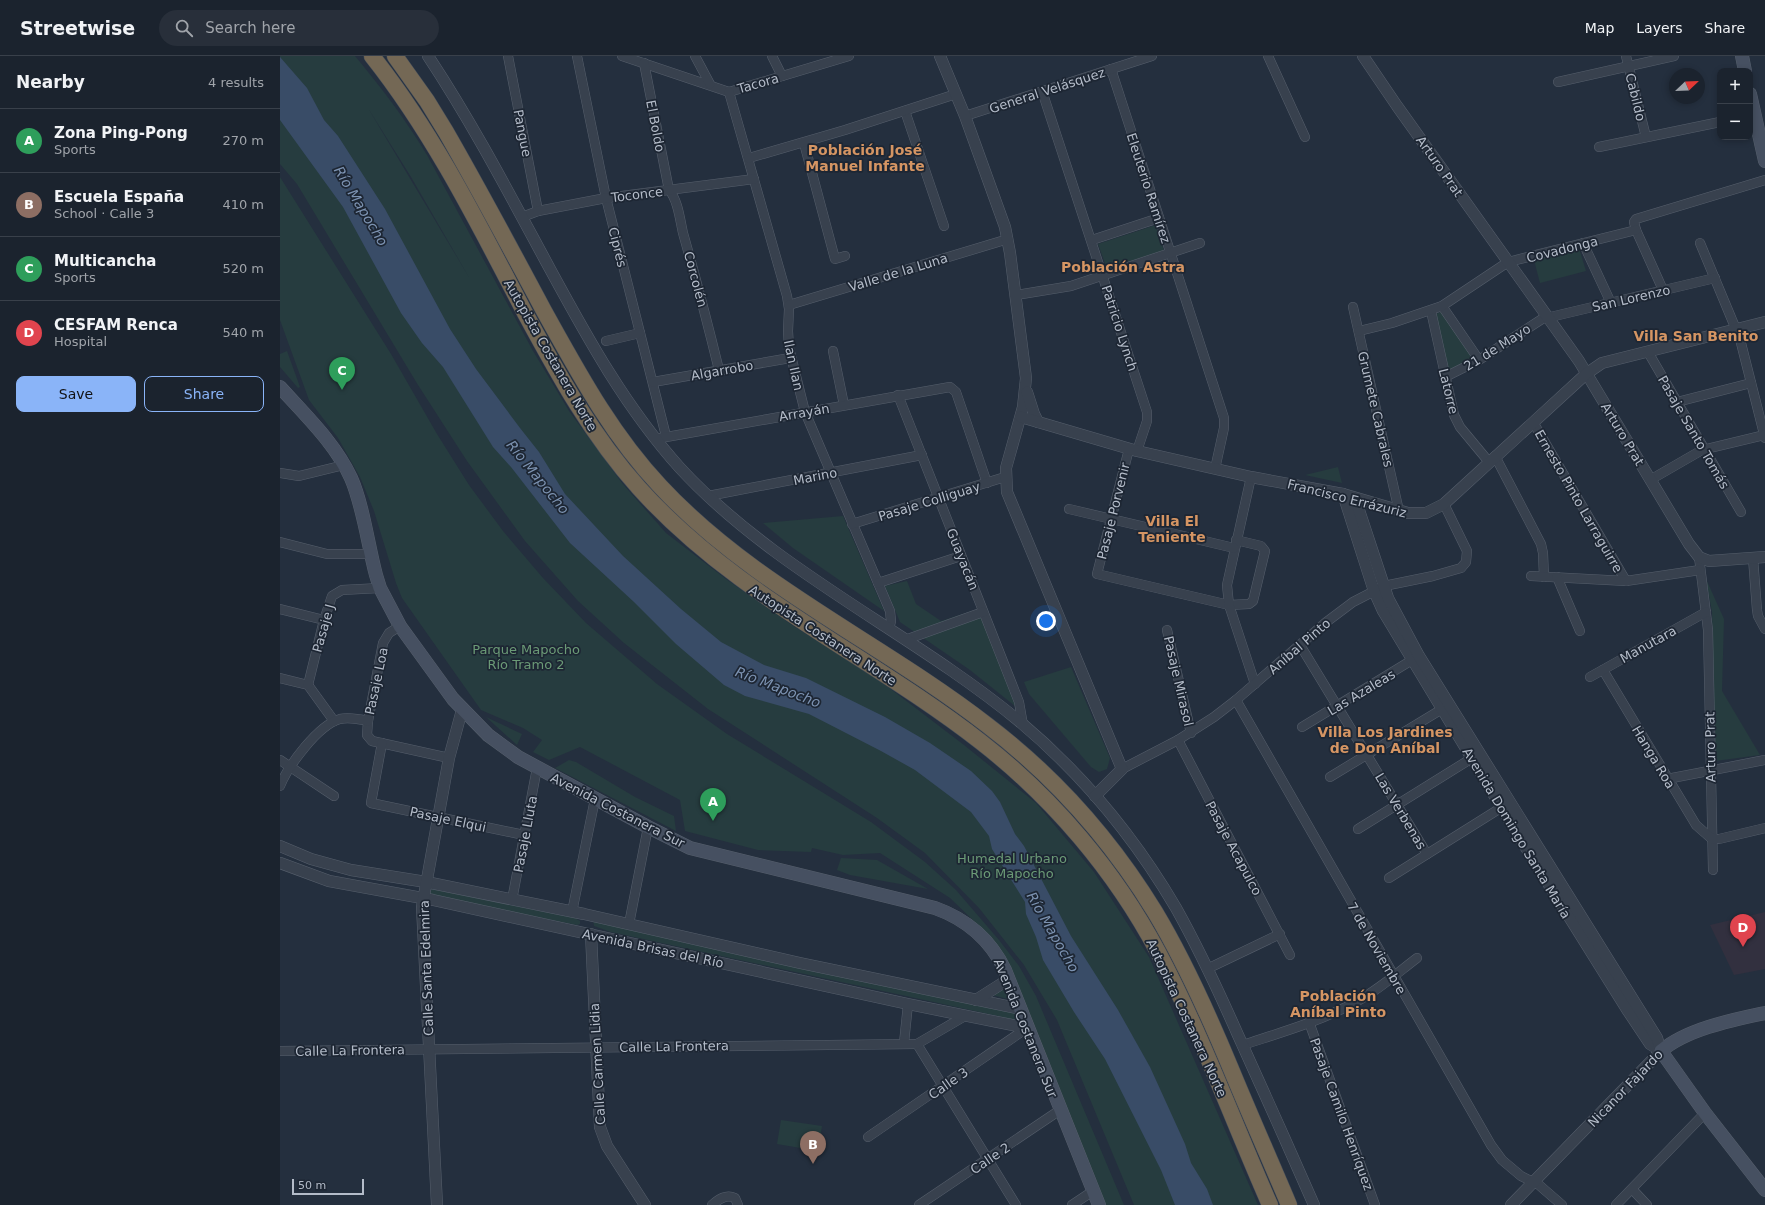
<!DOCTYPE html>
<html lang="en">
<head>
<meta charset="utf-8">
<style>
	:root { --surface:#1b232e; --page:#282f3a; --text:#f1f3f6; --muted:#a0a4aa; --line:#39404a; --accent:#8ab4f8 }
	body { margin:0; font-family:"DejaVu Sans",sans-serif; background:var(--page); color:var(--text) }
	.controls { position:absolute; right:12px; top:12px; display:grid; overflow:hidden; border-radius:8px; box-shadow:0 2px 6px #0003 }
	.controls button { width:36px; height:36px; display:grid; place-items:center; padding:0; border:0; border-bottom:1px solid var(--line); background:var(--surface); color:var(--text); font:20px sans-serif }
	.compass { position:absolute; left:1389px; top:12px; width:36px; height:36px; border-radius:50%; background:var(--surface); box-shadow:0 2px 6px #0003; rotate:67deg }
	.scale { position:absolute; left:12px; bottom:10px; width:72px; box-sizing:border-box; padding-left:4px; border:2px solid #b4bcc9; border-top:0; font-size:11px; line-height:14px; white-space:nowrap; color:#b4bcc9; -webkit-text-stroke:3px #1d2633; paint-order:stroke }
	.you { position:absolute; left:766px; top:565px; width:14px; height:14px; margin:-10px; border:3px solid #fff; border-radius:50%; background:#1a73e8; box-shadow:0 0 0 6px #1a73e833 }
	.badge { display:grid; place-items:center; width:26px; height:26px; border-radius:50%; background:var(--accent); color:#fff; font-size:13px; font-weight:700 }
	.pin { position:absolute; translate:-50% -33px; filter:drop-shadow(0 1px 2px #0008) }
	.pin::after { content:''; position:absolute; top:21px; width:14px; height:12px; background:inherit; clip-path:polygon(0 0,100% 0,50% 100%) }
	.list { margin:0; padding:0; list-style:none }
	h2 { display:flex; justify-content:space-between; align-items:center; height:52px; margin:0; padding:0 16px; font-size:17px }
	h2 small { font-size:13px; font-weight:400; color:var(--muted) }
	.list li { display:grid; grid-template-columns:26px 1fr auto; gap:12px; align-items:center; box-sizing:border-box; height:64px; padding:0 16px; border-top:1px solid var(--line) }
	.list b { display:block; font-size:15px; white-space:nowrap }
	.list p { margin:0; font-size:13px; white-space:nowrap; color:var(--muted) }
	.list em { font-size:13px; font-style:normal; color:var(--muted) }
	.actions { display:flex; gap:8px; padding:12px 16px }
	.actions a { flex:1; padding:9px 0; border:1px solid var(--accent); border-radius:8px; text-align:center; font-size:14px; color:var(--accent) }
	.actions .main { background:var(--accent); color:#111 }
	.icon { flex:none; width:22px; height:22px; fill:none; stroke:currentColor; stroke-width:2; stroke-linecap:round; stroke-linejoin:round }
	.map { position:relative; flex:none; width:1485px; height:1149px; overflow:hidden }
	header { display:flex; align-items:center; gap:24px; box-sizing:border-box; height:56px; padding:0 20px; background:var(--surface); border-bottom:1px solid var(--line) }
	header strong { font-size:19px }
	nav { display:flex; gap:22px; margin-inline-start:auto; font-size:14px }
	.search { width:280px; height:36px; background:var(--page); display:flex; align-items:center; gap:10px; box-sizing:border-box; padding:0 14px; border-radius:22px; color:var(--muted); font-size:15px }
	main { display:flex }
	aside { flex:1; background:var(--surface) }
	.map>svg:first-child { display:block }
</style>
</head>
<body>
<header>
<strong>Streetwise</strong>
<div class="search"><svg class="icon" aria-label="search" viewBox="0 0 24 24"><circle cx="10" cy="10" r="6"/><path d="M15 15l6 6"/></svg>Search here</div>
<nav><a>Map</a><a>Layers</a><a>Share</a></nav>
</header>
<main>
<aside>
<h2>Nearby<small>4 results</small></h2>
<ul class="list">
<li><span class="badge" style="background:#2e9e5b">A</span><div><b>Zona Ping-Pong</b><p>Sports</p></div><em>270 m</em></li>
<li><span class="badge" style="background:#8d6e63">B</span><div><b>Escuela España</b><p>School · Calle 3</p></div><em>410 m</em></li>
<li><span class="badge" style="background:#2e9e5b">C</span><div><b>Multicancha</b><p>Sports</p></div><em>520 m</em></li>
<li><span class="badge" style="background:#e0444e">D</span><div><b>CESFAM Renca</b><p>Hospital</p></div><em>540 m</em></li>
</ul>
<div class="actions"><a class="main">Save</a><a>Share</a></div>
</aside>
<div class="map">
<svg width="1485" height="1149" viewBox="0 0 1485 1149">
	<rect width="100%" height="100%" fill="#242f3e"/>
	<polygon fill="#32303f" points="1485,856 1485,913 1454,919 1430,869"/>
	<g fill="#263c3f" fill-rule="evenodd">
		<path d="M0 0H75C101 31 126 64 147 99L253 295 289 355 342 427 386 477 446 523 515 571 595 621 684 689 756 747 814 816 869 901 978 1149H854L777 964 744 909 699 852 645 797 597 762 428 653 344 587 298 545 245 485 187 405 138 329 17 128 0 108ZM88 52 131 121 190 223Z"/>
		<polygon points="0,121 111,298 157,378 189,429 223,475 263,522 306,567 377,628 447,678 591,766 645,806 676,834 719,884 739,910 756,940 844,1149 825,1149 784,1051 697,868 670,842 600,797 563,799 532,792 531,796 478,794 405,775 400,744 300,691 269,704 253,696 262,684 243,672 201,654 122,542 116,527 94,455 80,421 58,382 29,344 0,264"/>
		<polygon points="876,169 884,195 827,213 818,188"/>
		<polygon points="1299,192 1306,215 1260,227 1254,204"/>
		<polygon points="1161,256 1193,303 1168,315 1156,258"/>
		<polygon points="7,295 20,331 18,332 0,311 0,298"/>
		<polygon points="1058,411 1062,427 1025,419"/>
		<polygon points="563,460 604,555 513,492 483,467"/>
		<polygon points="1426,523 1444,563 1442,635 1480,699 1435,705 1432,556"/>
		<polygon points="627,525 636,548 661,565 698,553 734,642 735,650 690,614 620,566 605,530"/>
		<polygon points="791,611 830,702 827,713 819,716 811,711 749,638 744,626"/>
		<polygon points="206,661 242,678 237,689"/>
		<polygon points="289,704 296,706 355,741 394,760 396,775 275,712"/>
		<polygon points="561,802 597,804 648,833 570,819 557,814"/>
		<polygon points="152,833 295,862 300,865 300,868 297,869 151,840 149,838"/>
		<polygon points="313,863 735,957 737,961 734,964 718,960 331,876 314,870"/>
		<polygon points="727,929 732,944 712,939"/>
		<polygon points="501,1064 542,1070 538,1095 497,1088"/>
	</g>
	<polygon fill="#394c67" points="0,1 27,32 44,64 58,80 105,153 170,273 196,313 240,372 259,396 285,438 343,500 401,553 441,586 484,609 526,622 605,661 650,687 691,715 712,735 720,746 735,778 744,790 791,880 838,954 870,1011 905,1088 911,1107 927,1133 933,1149 895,1149 881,1114 825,1003 794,956 763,904 756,881 746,858 745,846 712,793 709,780 691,756 635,714 601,695 529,658 465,640 444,629 396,588 354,546 290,487 231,411 213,391 163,311 142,287 121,257 63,151 0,64"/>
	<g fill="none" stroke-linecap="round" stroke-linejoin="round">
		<g stroke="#565f6c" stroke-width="10">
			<g id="minor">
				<polyline points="228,0 258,155"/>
				<polyline points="297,0 326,142 386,380"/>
				<polyline points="342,0 449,36 569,0"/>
				<polyline points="415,0 430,28"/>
				<polyline points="492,0 502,20"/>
				<polyline points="988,0 1025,81"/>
				<polyline points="1346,0 1366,81"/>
				<path d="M364 7 389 134C398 144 400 164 403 177 416 223 428 269 439 314"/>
				<polyline points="831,13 944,362 944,372 935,413"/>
				<polyline points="1278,26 1394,0"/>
				<polyline points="762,35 867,356 867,365 857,395"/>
				<polyline points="449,36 507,240 509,253 508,275 509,292 525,356 610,555 611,565 609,573"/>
				<polyline points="625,55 664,170"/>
				<polyline points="685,60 872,0"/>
				<polyline points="524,87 555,203 565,200"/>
				<polyline points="1319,91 1440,66"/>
				<polyline points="469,102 565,74 676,38"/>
				<polyline points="242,161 258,155 326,142 474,123"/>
				<polyline points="812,184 879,162"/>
				<polyline points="1303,187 1331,247"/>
				<polyline points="1420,187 1460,283 1485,382"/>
				<polyline points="1383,234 1356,174 1354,166 1356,163 1485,124"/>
				<polyline points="736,239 791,230 920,187"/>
				<polyline points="509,249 728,183"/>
				<polyline points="1162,250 1199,304"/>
				<polyline points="1073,251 1119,455"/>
				<polyline points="1151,255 1174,359 1180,371 1209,406"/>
				<polyline points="1079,275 1112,267 1162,250 1228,206 1356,174"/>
				<polyline points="326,285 360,277"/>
				<polyline points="553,295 564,349"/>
				<polyline points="1368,296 1461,456"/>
				<polyline points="1165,321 1199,304 1262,263 1435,222"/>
				<polyline points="373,326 510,302"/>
				<polyline points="618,339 739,646 743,669"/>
				<polyline points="1397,346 1471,327"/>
				<polyline points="1253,366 1346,525"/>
				<polyline points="375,383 670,331 676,336 707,427"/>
				<polyline points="849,393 817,518 949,549 969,548 973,545 985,495 981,490 956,484"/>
				<polyline points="1215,400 1261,488 1263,497 1264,521"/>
				<polyline points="0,417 19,420 64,409"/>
				<polyline points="971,421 947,529 949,549 975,628"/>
				<polyline points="1370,424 1422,394 1484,379"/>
				<polyline points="428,440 642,399"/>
				<polyline points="789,453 954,492"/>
				<polyline points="572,468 725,421"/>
				<polyline points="0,486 47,498 90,498"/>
				<polyline points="1419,501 1428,574 1433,814"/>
				<polyline points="1473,502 1477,554 1478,560 1485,573"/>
				<polyline points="1251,520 1346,525 1420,514"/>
				<polyline points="1277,521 1300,575"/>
				<polyline points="598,527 681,500"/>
				<polyline points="0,553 44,564"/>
				<polyline points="120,570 109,577 103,587 88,665 87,679 92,685 169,702"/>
				<polyline points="887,574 911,677"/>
				<polyline points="625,584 703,556"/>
				<polyline points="1020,589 1147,798"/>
				<polyline points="1323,614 1416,769 1432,783 1439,783 1485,772"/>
				<polyline points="1310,621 1426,556"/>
				<polyline points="0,622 28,629 54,665"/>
				<polyline points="28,629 44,564 52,540 62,534 100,532"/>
				<polyline points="956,644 1211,1089 1222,1104 1241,1120 1259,1129 1282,1149"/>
				<polyline points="1022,671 1137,601"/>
				<polyline points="898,684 1010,899"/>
				<polyline points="102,687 91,747 244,779"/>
				<polyline points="0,704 54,740"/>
				<polyline points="842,713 898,684 934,661 956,644 1045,567 1073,546 1104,530 1153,520 1181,512 1186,506 1187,495 1164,448"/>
				<polyline points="1050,721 1167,650"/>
				<polyline points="1387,723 1485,704"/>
				<path d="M0 730C8 710 38 669 60 663 69 661 79 663 88 665"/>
				<polyline points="1078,773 1197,699"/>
				<polyline points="1109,822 1227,748"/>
				<polyline points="232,844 257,712"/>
				<polyline points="292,856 315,743"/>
				<polyline points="349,868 368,771"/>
				<polyline points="927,913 1000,878"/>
				<polyline points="1029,966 1095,1149"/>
				<polyline points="624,987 628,948"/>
				<polyline points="637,988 736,1149"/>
				<path d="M963 989C999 977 1038 966 1072 948 1096 936 1116 918 1137 902"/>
				<polyline points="0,995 637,988 685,960"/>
				<polyline points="588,1081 747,972"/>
				<polyline points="1352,1133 1367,1149"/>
				<path d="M432 1149C439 1143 446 1138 455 1142L458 1149"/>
				<polyline points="639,1149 780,1054"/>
				<polyline points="792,1149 813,1135"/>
				<polyline points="1336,1149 1425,1057"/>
			</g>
		</g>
		<g stroke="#565f6c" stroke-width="12">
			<g id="tertiary">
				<path d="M148 0C193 68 231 141 270 213 308 283 346 352 400 412 495 515 631 576 739 665 801 717 855 782 896 852 919 893 939 936 958 979 984 1036 1009 1092 1034 1149"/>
				<polyline points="660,0 685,60 725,171 730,197 746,322 743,351 726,412 727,436 842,713 815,740"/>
				<polyline points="1083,0 1117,50 1299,305 1409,488 1419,501 1429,505 1485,501"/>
				<polyline points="747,336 754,358 758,366"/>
				<polyline points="741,361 857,395 971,421 1063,438 1128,457 1146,457 1164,448 1306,318 1322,307 1485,266"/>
				<polyline points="1063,438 1094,535 1103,555 1243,787 1348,955 1370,988 1381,995"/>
				<polyline points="1075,442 1108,542 1139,600 1377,982 1381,995"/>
				<polyline points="0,790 31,803 71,814 146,826 304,858 520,907 741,953"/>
				<polyline points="0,807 49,825 153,844 628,948 747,972"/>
				<polyline points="311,878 320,1071 327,1090 365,1149"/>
				<polyline points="696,944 729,923"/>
				<polyline points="157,1149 142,851 169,702 182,654"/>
				<polyline points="1231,1149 1381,995"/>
			</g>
		</g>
		<g stroke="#565f6c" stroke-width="14">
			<g id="secondary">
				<polyline points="1462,0 1465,15"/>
				<polyline points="1470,38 1485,105"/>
				<path d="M0 331C25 359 55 387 71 422 83 449 88 489 96 519L100 532 120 570 173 643 208 679 238 701 368 771 410 792 655 852C686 863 710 883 725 914L819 1149"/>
				<path d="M1485 957C1452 964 1407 973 1381 995L1425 1057 1485 1134"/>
			</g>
		</g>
		<g stroke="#434c59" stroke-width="17">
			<g id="motorway">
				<path d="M92 0C154 78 199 169 245 257 278 318 312 380 359 432 456 540 588 598 701 686 773 742 835 815 878 896 921 977 953 1065 990 1149"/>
				<path d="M115 0 147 45 166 76C200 135 232 195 264 255 298 316 331 378 380 430 473 530 600 586 707 669 774 720 831 784 875 856 905 906 929 960 951 1013 970 1059 990 1104 1009 1149"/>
			</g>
		</g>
		<use href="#minor" stroke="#38414e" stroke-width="9"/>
		<use href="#tertiary" stroke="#38414e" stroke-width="11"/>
		<use href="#secondary" stroke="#465061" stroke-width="13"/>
		<use href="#motorway" stroke="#746855" stroke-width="16"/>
	</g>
	<g text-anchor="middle" stroke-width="3.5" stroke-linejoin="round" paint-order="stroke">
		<g font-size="13" fill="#b4bcc9" stroke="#1d2633">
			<text transform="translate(478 27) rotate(-16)" y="5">Tacora</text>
			<text transform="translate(767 34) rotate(-18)" y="5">General Velásquez</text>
			<text transform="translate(1356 41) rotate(76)" y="5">Cabildo</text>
			<text transform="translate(376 70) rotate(79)" y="5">El Boldo</text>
			<text transform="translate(243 77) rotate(79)" y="5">Pangue</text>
			<text transform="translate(1160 110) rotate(55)" y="5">Arturo Prat</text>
			<text transform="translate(869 132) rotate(72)" y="5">Eleuterio Ramírez</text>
			<text transform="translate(357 138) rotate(-7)" y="5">Toconce</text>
			<text transform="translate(338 191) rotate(76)" y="5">Ciprés</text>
			<text transform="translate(1282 193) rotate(-14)" y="5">Covadonga</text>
			<text transform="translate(618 216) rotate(-17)" y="5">Valle de la Luna</text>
			<text transform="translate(416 223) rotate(75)" y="5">Corcolén</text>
			<text transform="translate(1351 242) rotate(-13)" y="5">San Lorenzo</text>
			<text transform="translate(840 272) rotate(72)" y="5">Patricio Lynch</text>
			<text transform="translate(1217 291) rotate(-32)" y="5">21 de Mayo</text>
			<text transform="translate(271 299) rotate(60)" y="5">Autopista Costanera Norte</text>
			<text transform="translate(514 309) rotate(78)" y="5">Ilan Ilan</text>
			<text transform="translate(442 314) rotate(-10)" y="5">Algarrobo</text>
			<text transform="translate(1169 335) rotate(76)" y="5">Latorre</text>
			<text transform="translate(1096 353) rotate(77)" y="5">Grumete Cabrales</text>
			<text transform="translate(524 356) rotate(-10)" y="5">Arrayán</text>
			<text transform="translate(1414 376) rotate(60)" y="5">Pasaje Santo Tomás</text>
			<text transform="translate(1343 378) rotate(59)" y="5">Arturo Prat</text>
			<text transform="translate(535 420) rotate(-11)" y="5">Marino</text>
			<text transform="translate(1067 442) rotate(14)" y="5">Francisco Errázuriz</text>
			<text transform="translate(649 445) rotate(-17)" y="5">Pasaje Colliguay</text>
			<text transform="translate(1299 445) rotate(60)" y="5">Ernesto Pinto Larraguirre</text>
			<text transform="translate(833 455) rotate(-76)" y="5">Pasaje Porvenir</text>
			<text transform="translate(683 503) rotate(68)" y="5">Guayacán</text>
			<text transform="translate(43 572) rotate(-74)" y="5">Pasaje J</text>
			<text transform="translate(543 579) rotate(33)" y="5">Autopista Costanera Norte</text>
			<text transform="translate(1368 588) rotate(-29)" y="5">Manutara</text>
			<text transform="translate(1019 590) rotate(-41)" y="5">Aníbal Pinto</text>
			<text transform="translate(96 625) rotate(-78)" y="5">Pasaje Loa</text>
			<text transform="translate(899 625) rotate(77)" y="5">Pasaje Mirasol</text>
			<text transform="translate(1081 636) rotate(-31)" y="5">Las Azaleas</text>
			<text transform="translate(1430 691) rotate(-91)" y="5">Arturo Prat</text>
			<text transform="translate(1374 701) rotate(59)" y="5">Hanga Roa</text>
			<text transform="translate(338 754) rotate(27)" y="5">Avenida Costanera Sur</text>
			<text transform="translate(1121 755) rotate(59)" y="5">Las Verbenas</text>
			<text transform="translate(168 763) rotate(12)" y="5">Pasaje Elqui</text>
			<text transform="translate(1237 777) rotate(59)" y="5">Avenida Domingo Santa María</text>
			<text transform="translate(245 778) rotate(-79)" y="5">Pasaje Lluta</text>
			<text transform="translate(954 792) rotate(62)" y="5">Pasaje Acapulco</text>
			<text transform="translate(373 892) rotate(12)" y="5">Avenida Brisas del Río</text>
			<text transform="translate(1097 892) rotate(60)" y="5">7 de Noviembre</text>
			<text transform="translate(146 912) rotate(-92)" y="5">Calle Santa Edelmira</text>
			<text transform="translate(907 962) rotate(65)" y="5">Autopista Costanera Norte</text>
			<text transform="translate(746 972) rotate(68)" y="5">Avenida Costanera Sur</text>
			<text transform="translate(394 990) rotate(-1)" y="5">Calle La Frontera</text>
			<text transform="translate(70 994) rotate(-1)" y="5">Calle La Frontera</text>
			<text transform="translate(317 1008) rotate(-93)" y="5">Calle Carmen Lidia</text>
			<text transform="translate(668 1027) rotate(-35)" y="5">Calle 3</text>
			<text transform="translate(1345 1032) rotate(-46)" y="5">Nicanor Fajardo</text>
			<text transform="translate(1062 1058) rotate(70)" y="5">Pasaje Camilo Henríquez</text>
			<text transform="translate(710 1102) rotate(-34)" y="5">Calle 2</text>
		</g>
		<g font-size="13" fill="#6b9a76" stroke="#1d2633">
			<text x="246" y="598">Parque Mapocho<tspan x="246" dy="15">Río Tramo 2</tspan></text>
			<text x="732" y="807">Humedal Urbano<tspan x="732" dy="15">Río Mapocho</tspan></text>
		</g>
		<g font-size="14" font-weight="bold" fill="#d59563" stroke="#1d2633">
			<text x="585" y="99">Población José<tspan x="585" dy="16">Manuel Infante</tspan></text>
			<text x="843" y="216">Población Astra</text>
			<text x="1416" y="285">Villa San Benito</text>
			<text x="892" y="470">Villa El<tspan x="892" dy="16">Teniente</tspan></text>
			<text x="1105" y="681">Villa Los Jardines<tspan x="1105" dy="16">de Don Aníbal</tspan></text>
			<text x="1058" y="945">Población<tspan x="1058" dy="16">Aníbal Pinto</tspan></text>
		</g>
		<g font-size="14" font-style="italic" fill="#7c92b1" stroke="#1d2633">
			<text transform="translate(81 150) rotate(59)" y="5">Río Mapocho</text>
			<text transform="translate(258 421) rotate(51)" y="5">Río Mapocho</text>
			<text transform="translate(498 631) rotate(21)" y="5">Río Mapocho</text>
			<text transform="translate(773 876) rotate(60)" y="5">Río Mapocho</text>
		</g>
	</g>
</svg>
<div class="controls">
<button>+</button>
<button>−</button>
</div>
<svg class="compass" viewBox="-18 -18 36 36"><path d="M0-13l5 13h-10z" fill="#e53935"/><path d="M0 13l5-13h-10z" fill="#a0a4aa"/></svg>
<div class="scale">50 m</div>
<div class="you"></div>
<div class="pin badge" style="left:433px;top:765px;background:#2e9e5b">A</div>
<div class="pin badge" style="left:533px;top:1108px;background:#8d6e63">B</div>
<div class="pin badge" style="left:62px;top:334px;background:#2e9e5b">C</div>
<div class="pin badge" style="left:1463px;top:891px;background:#e0444e">D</div>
</div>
</main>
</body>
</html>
